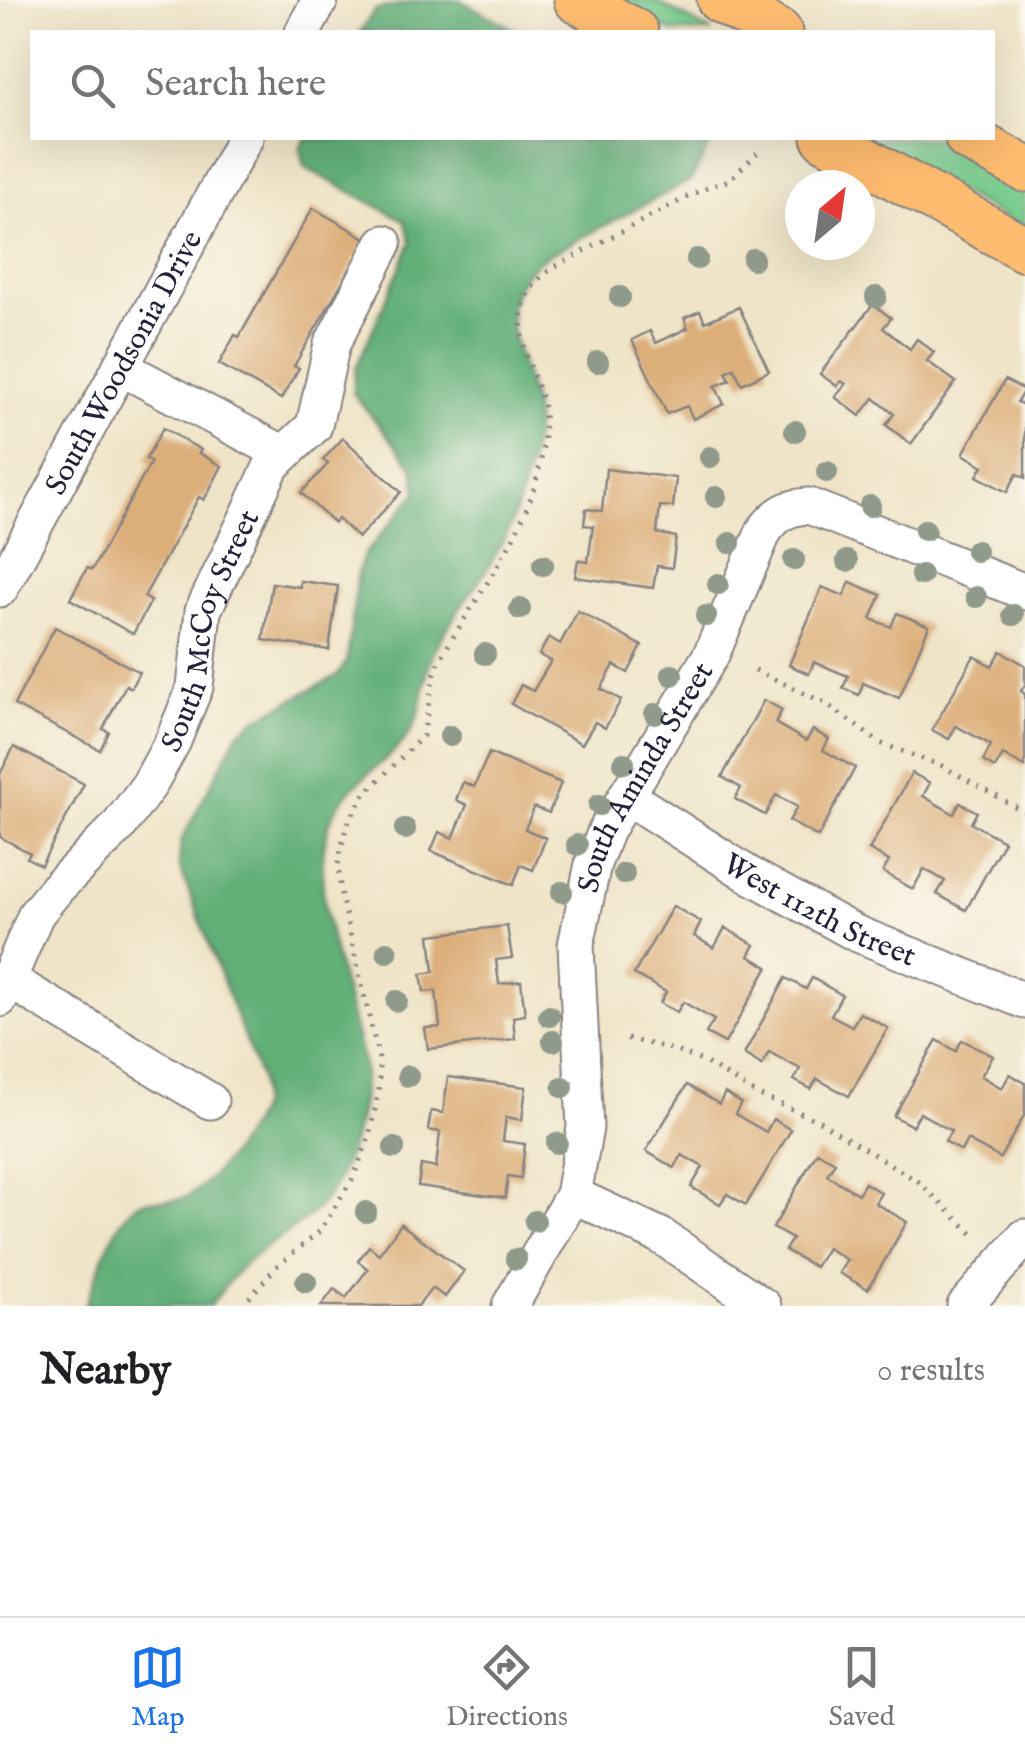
<!DOCTYPE html>
<html lang="en">
<head>
<meta charset="utf-8">
<style>
	:root { --surface:#fff; --page:#f2f2f2; --text:#202124; --muted:#757577; --line:#e0e0e0; --accent:#1a73e8 }
	body { margin:0; font-family:"IM FELL English",serif; background:var(--page); color:var(--text) }
	.compass { position:absolute; left:785px; top:170px; width:90px; height:90px; border-radius:50%; background:var(--surface); box-shadow:0 10px 40px #0002; rotate:29deg }
	.list { margin:0; padding:0; list-style:none }
	h2 { display:flex; justify-content:space-between; align-items:center; height:130px; margin:0; padding:0 40px; font-size:42px }
	h2 small { font-size:32px; font-weight:400; color:var(--muted) }
	.icon { flex:none; width:55px; height:55px; fill:none; stroke:currentColor; stroke-width:2; stroke-linecap:round; stroke-linejoin:round }
	.map { position:relative; flex:none; width:1025px; height:1306px; overflow:hidden }
	.search { position:absolute; background:var(--surface); box-shadow:0 10px 40px #0002; left:30px; right:30px; top:30px; height:110px; display:flex; align-items:center; gap:25px; box-sizing:border-box; padding:0 35px; border-radius:0px; color:var(--muted); font-size:38px }
	.sheet { height:310px; background:var(--surface) }
	nav { display:flex; justify-content:space-around; align-items:center; box-sizing:border-box; height:140px; border-top:2px solid var(--line); background:var(--surface); font-size:28px; color:var(--muted) }
	nav a { display:grid; justify-items:center; gap:5px }
	nav .on { color:var(--accent) }
	.map>svg:first-child { display:block }
</style>
</head>
<body>
<div class="map">
<svg width="1025" height="1306" viewBox="0 0 1025 1306">
	<rect width="100%" height="100%" fill="#fbf7ec"/>
	<filter id="ink" filterUnits="userSpaceOnUse"><feTurbulence type="fractalNoise" baseFrequency=".01" numOctaves="2"/><feDisplacementMap in="SourceGraphic" scale="20" xChannelSelector="R" yChannelSelector="G"/><feConvolveMatrix kernelMatrix="1 2 1 2 8 2 1 2 1" color-interpolation-filters="sRGB"/></filter>
	<filter id="wash" filterUnits="userSpaceOnUse"><feTurbulence type="fractalNoise" baseFrequency=".0048" numOctaves="4" result="noise"/><feDisplacementMap in="SourceGraphic" scale="40" xChannelSelector="R" yChannelSelector="G"/><feGaussianBlur stdDeviation="2.25" result="paint"/><feColorMatrix in="noise" values="0 0 0 0 0 0 0 0 0 0 0 0 0 0 0 0 0 1.4 0 .05"/><feComposite in="paint" operator="in"/></filter>
	<g filter="url(#wash)">
		<rect width="100%" height="100%" fill="#efe4c7"/>
		<g fill="#78cb8d" stroke="#4d7664" stroke-width="2.5">
			<polygon points="615,0 653,0 712,32 673,32"/>
			<polygon points="862,138 935,138 1025,188 1025,229"/>
		</g>
		<g fill="#62af78" stroke="#42685a" stroke-width="2.5">
			<polygon points="420,0 460,0 520,32 360,32 375,10"/>
			<path d="M306 138 712 140 691 180 543 258C483 304 524 352 534 410 538 430 532 450 528 469 521 498 511 529 496 554 477 587 452 615 435 650 422 675 426 705 412 729 390 766 343 781 329 825 309 889 339 963 354 1025 357 1039 363 1055 364 1070 366 1105 349 1163 330 1193 310 1223 276 1238 249 1260 234 1272 222 1291 210 1306H85C96 1280 111 1226 132 1208 147 1194 166 1205 184 1198 206 1191 256 1126 260 1103 261 1095 260 1087 260 1079L179 865 181 841 238 733 256 719 338 675 347 661 358 571 364 555 417 492 413 467 353 393 355 370 411 242 405 221 304 167 300 149Z"/>
		</g>
		<g id="blocks">
			<g fill="#dcae79">
				<polygon points="313,208 367,239 294,366 299,368 281,399 219,364 235,335 239,337"/>
				<polygon points="873,304 891,318 883,328 910,349 917,339 934,352 927,361 956,382 911,444 886,425 894,414 874,398 860,416 835,397 846,384 841,381 837,386 820,374"/>
				<polygon points="739,307 769,371 742,384 734,368 726,372 730,380 715,386 724,404 693,419 687,406 667,414 632,340 650,331 656,343 688,328 684,318 700,311 705,322"/>
				<polygon points="1005,380 1024,390 1017,402 1025,406 1025,478 1017,474 1007,492 977,476 983,466 963,454"/>
				<polygon points="163,428 201,450 199,453 222,466 204,500 199,497 144,597 151,601 133,634 70,599 87,568 92,570 151,462 146,459"/>
				<polygon points="343,438 401,492 358,538 338,519 334,523 301,493 328,464 323,460"/>
				<polygon points="606,469 676,478 673,507 660,506 657,533 676,537 672,568 657,566 653,588 575,577 578,560 588,562 593,526 584,525 586,509 602,511"/>
				<polygon points="300,581 338,586 329,650 263,640 272,583 300,587"/>
				<polygon points="850,582 881,595 871,619 891,627 897,613 929,626 899,698 863,683 859,695 843,688 848,676 814,662 809,674 789,665 822,587 844,596"/>
				<polygon points="578,611 642,646 628,673 614,665 601,689 621,700 605,728 595,722 582,744 511,704 521,685 533,691 551,661 539,655 549,637 560,644"/>
				<polygon points="55,627 139,672 131,688 126,685 103,729 109,732 100,750 14,705"/>
				<polygon points="1001,651 1025,665 1025,685 1021,691 1025,694 1025,767 1003,755 995,768 983,761 991,745 956,726 949,739 932,730 974,656 992,666"/>
				<polygon points="764,700 782,710 775,723 806,741 813,730 829,739 823,750 855,768 818,837 789,821 797,807 776,795 765,815 735,799 741,788 722,777"/>
				<polygon points="14,747 84,784 41,865 27,858 30,853 0,837 0,774"/>
				<polygon points="489,753 561,783 549,813 534,807 525,829 546,838 533,870 521,865 513,885 431,851 439,832 453,838 467,805 456,800 463,782 474,787"/>
				<polygon points="912,773 930,783 923,796 954,814 960,803 977,812 971,823 1004,841 966,910 937,894 945,881 924,869 913,889 883,872 889,861 869,850"/>
				<polygon points="673,906 701,922 694,936 714,948 725,928 755,945 749,956 768,967 725,1043 706,1033 714,1020 683,1002 677,1012 660,1003 666,992 634,974"/>
				<polygon points="507,926 512,958 496,960 499,984 521,981 525,1015 513,1017 515,1039 428,1049 425,1028 440,1027 436,991 424,992 421,974 434,972 430,935"/>
				<polygon points="786,978 806,989 812,978 842,995 831,1015 852,1026 860,1013 888,1028 849,1096 817,1079 811,1089 794,1080 800,1069 769,1052 762,1065 744,1054"/>
				<polygon points="937,1040 956,1051 962,1040 993,1056 981,1076 1002,1088 1010,1074 1025,1083 1025,1114 1000,1158 967,1140 961,1151 945,1141 951,1131 920,1113 912,1126 894,1116"/>
				<polygon points="448,1077 526,1087 522,1120 506,1117 503,1141 525,1144 521,1178 508,1176 505,1198 418,1186 421,1165 436,1168 440,1132 428,1130 431,1111 443,1113"/>
				<polygon points="687,1085 719,1104 725,1093 741,1103 735,1114 766,1132 773,1119 791,1130 746,1205 727,1194 720,1204 691,1187 703,1167 682,1155 674,1168 646,1151"/>
				<polygon points="817,1152 835,1162 827,1175 858,1194 865,1183 881,1193 875,1203 907,1222 868,1289 839,1273 847,1260 827,1248 815,1267 785,1250 792,1239 773,1228"/>
				<polygon points="401,1224 464,1271 445,1297 432,1288 418,1306 321,1306 334,1289 346,1298 368,1269 358,1261 369,1246 379,1254"/>
			</g>
		</g>
	</g>
	<g filter="url(#ink)">
		<use href="#blocks" fill-opacity="0" stroke="#888381" stroke-width="2.5"/>
		<g fill="none" stroke-linecap="round" stroke-linejoin="round">
			<g stroke="#888381" stroke-width="39">
				<g id="minor">
					<polyline points="303,32 320,0"/>
					<polyline points="120,367 284,454"/>
					<path id="s1" d="M0 589 245 138"/>
					<path id="s2" d="M626 796 748 874 855 933 1025 1001"/>
					<polyline points="9,980 210,1101"/>
					<path id="s3" d="M0 999 36 914 57 888 118 827 149 785 173 741 195 687 203 611 272 465 314 426 332 344 384 243"/>
					<polyline points="573,1195 661,1236 763,1306"/>
					<path id="s4" d="M510 1306 573 1195 585 1128 576 945 593 864 606 830 711 655 764 531C777 513 788 507 809 506L1025 592"/>
					<polyline points="965,1306 1025,1237"/>
				</g>
			</g>
			<g stroke="#888381" stroke-width="49">
				<g id="major">
					<polyline points="577,0 635,32"/>
					<polyline points="720,0 779,32"/>
					<polyline points="825,138 1025,249"/>
					<polyline points="968,138 1025,169"/>
				</g>
			</g>
			<g stroke="#888381" stroke-width="5" stroke-dasharray="2.5 8" stroke-linecap="butt">
				<polyline points="755,670 825,703 880,743 942,766 1025,812"/>
				<polyline points="627,1039 665,1047 705,1062 756,1094 819,1121 919,1182 974,1235"/>
				<path d="M242 1306 277 1266 320 1231 353 1178 369 1138 379 1089V1059L341 895 338 865 346 827 363 796 423 736 434 675 442 656C487 578 549 507 544 412 544 399 537 387 533 375 517 330 511 297 554 267L699 191 729 180 757 153"/>
			</g>
			<use href="#minor" stroke="#fff" stroke-width="35"/>
			<use href="#major" stroke="#febc70" stroke-width="45"/>
		</g>
		<g fill="#8f9a8a">
			<circle cx="697" cy="259" r="11"/>
			<circle cx="753" cy="259" r="11"/>
			<circle cx="620" cy="297" r="11"/>
			<circle cx="876" cy="297" r="11"/>
			<circle cx="598" cy="362" r="11"/>
			<circle cx="795" cy="431" r="11"/>
			<circle cx="710" cy="457" r="11"/>
			<circle cx="827" cy="472" r="11"/>
			<circle cx="716" cy="497" r="11"/>
			<circle cx="870" cy="506" r="11"/>
			<circle cx="925" cy="530" r="11"/>
			<circle cx="730" cy="543" r="11"/>
			<circle cx="976" cy="551" r="11"/>
			<circle cx="794" cy="560" r="11"/>
			<circle cx="847" cy="561" r="11"/>
			<circle cx="543" cy="565" r="11"/>
			<circle cx="921" cy="575" r="11"/>
			<circle cx="718" cy="584" r="11"/>
			<circle cx="976" cy="597" r="11"/>
			<circle cx="520" cy="609" r="11"/>
			<circle cx="1013" cy="615" r="11"/>
			<circle cx="706" cy="616" r="11"/>
			<circle cx="485" cy="654" r="11"/>
			<circle cx="672" cy="675" r="11"/>
			<circle cx="655" cy="714" r="11"/>
			<circle cx="450" cy="736" r="11"/>
			<circle cx="624" cy="763" r="11"/>
			<circle cx="599" cy="805" r="11"/>
			<circle cx="405" cy="829" r="11"/>
			<circle cx="577" cy="845" r="11"/>
			<circle cx="624" cy="874" r="11"/>
			<circle cx="562" cy="892" r="11"/>
			<circle cx="387" cy="952" r="11"/>
			<circle cx="397" cy="1001" r="11"/>
			<circle cx="549" cy="1016" r="11"/>
			<circle cx="553" cy="1041" r="11"/>
			<circle cx="408" cy="1076" r="11"/>
			<circle cx="563" cy="1087" r="11"/>
			<circle cx="557" cy="1143" r="11"/>
			<circle cx="394" cy="1148" r="11"/>
			<circle cx="366" cy="1212" r="11"/>
			<circle cx="535" cy="1221" r="11"/>
			<circle cx="516" cy="1259" r="11"/>
			<circle cx="306" cy="1282" r="11"/>
		</g>
	</g>
	<g text-anchor="middle" stroke-width="10" stroke-linejoin="round" paint-order="stroke">
		<g font-size="30" fill="#22223b" stroke="#fbf7ec">
			<text dy="10" stroke="none"><textPath href="#s1" startOffset="258">South Woodsonia Drive</textPath></text>
			<text dy="10" stroke="none"><textPath href="#s3" startOffset="432">South McCoy Street</textPath></text>
			<text dy="10" stroke="none"><textPath href="#s4" startOffset="562">South Aminda Street</textPath></text>
			<text dy="10" stroke="none"><textPath href="#s2" startOffset="225">West 112th Street</textPath></text>
		</g>
	</g>
</svg>
<svg class="compass" viewBox="-18 -18 36 36"><path d="M0-13l5 13h-10z" fill="#e53935"/><path d="M0 13l5-13h-10z" fill="#757577"/></svg>
<div class="search"><svg class="icon" aria-label="search" viewBox="0 0 24 24"><circle cx="10" cy="10" r="6"/><path d="M15 15l6 6"/></svg>Search here</div>
</div>
<section class="sheet">
<h2>Nearby<small>0 results</small></h2>
<ul class="list">
</ul>
</section>
<nav>
<a class="on"><svg class="icon" aria-label="map" viewBox="0 0 24 24"><path d="M3 6l6-2 6 2 6-2v14l-6 2-6-2-6 2zM9 4v14M15 6v14"/></svg>Map</a>
<a><svg class="icon" aria-label="directions" viewBox="0 0 24 24"><path d="M12 3l9 9-9 9-9-9zM9 14v-3h6M13 9l2 2-2 2"/></svg>Directions</a>
<a><svg class="icon" aria-label="saved" viewBox="0 0 24 24"><path d="M7 4h10v16l-5-4-5 4z"/></svg>Saved</a>
</nav>
</body>
</html>
